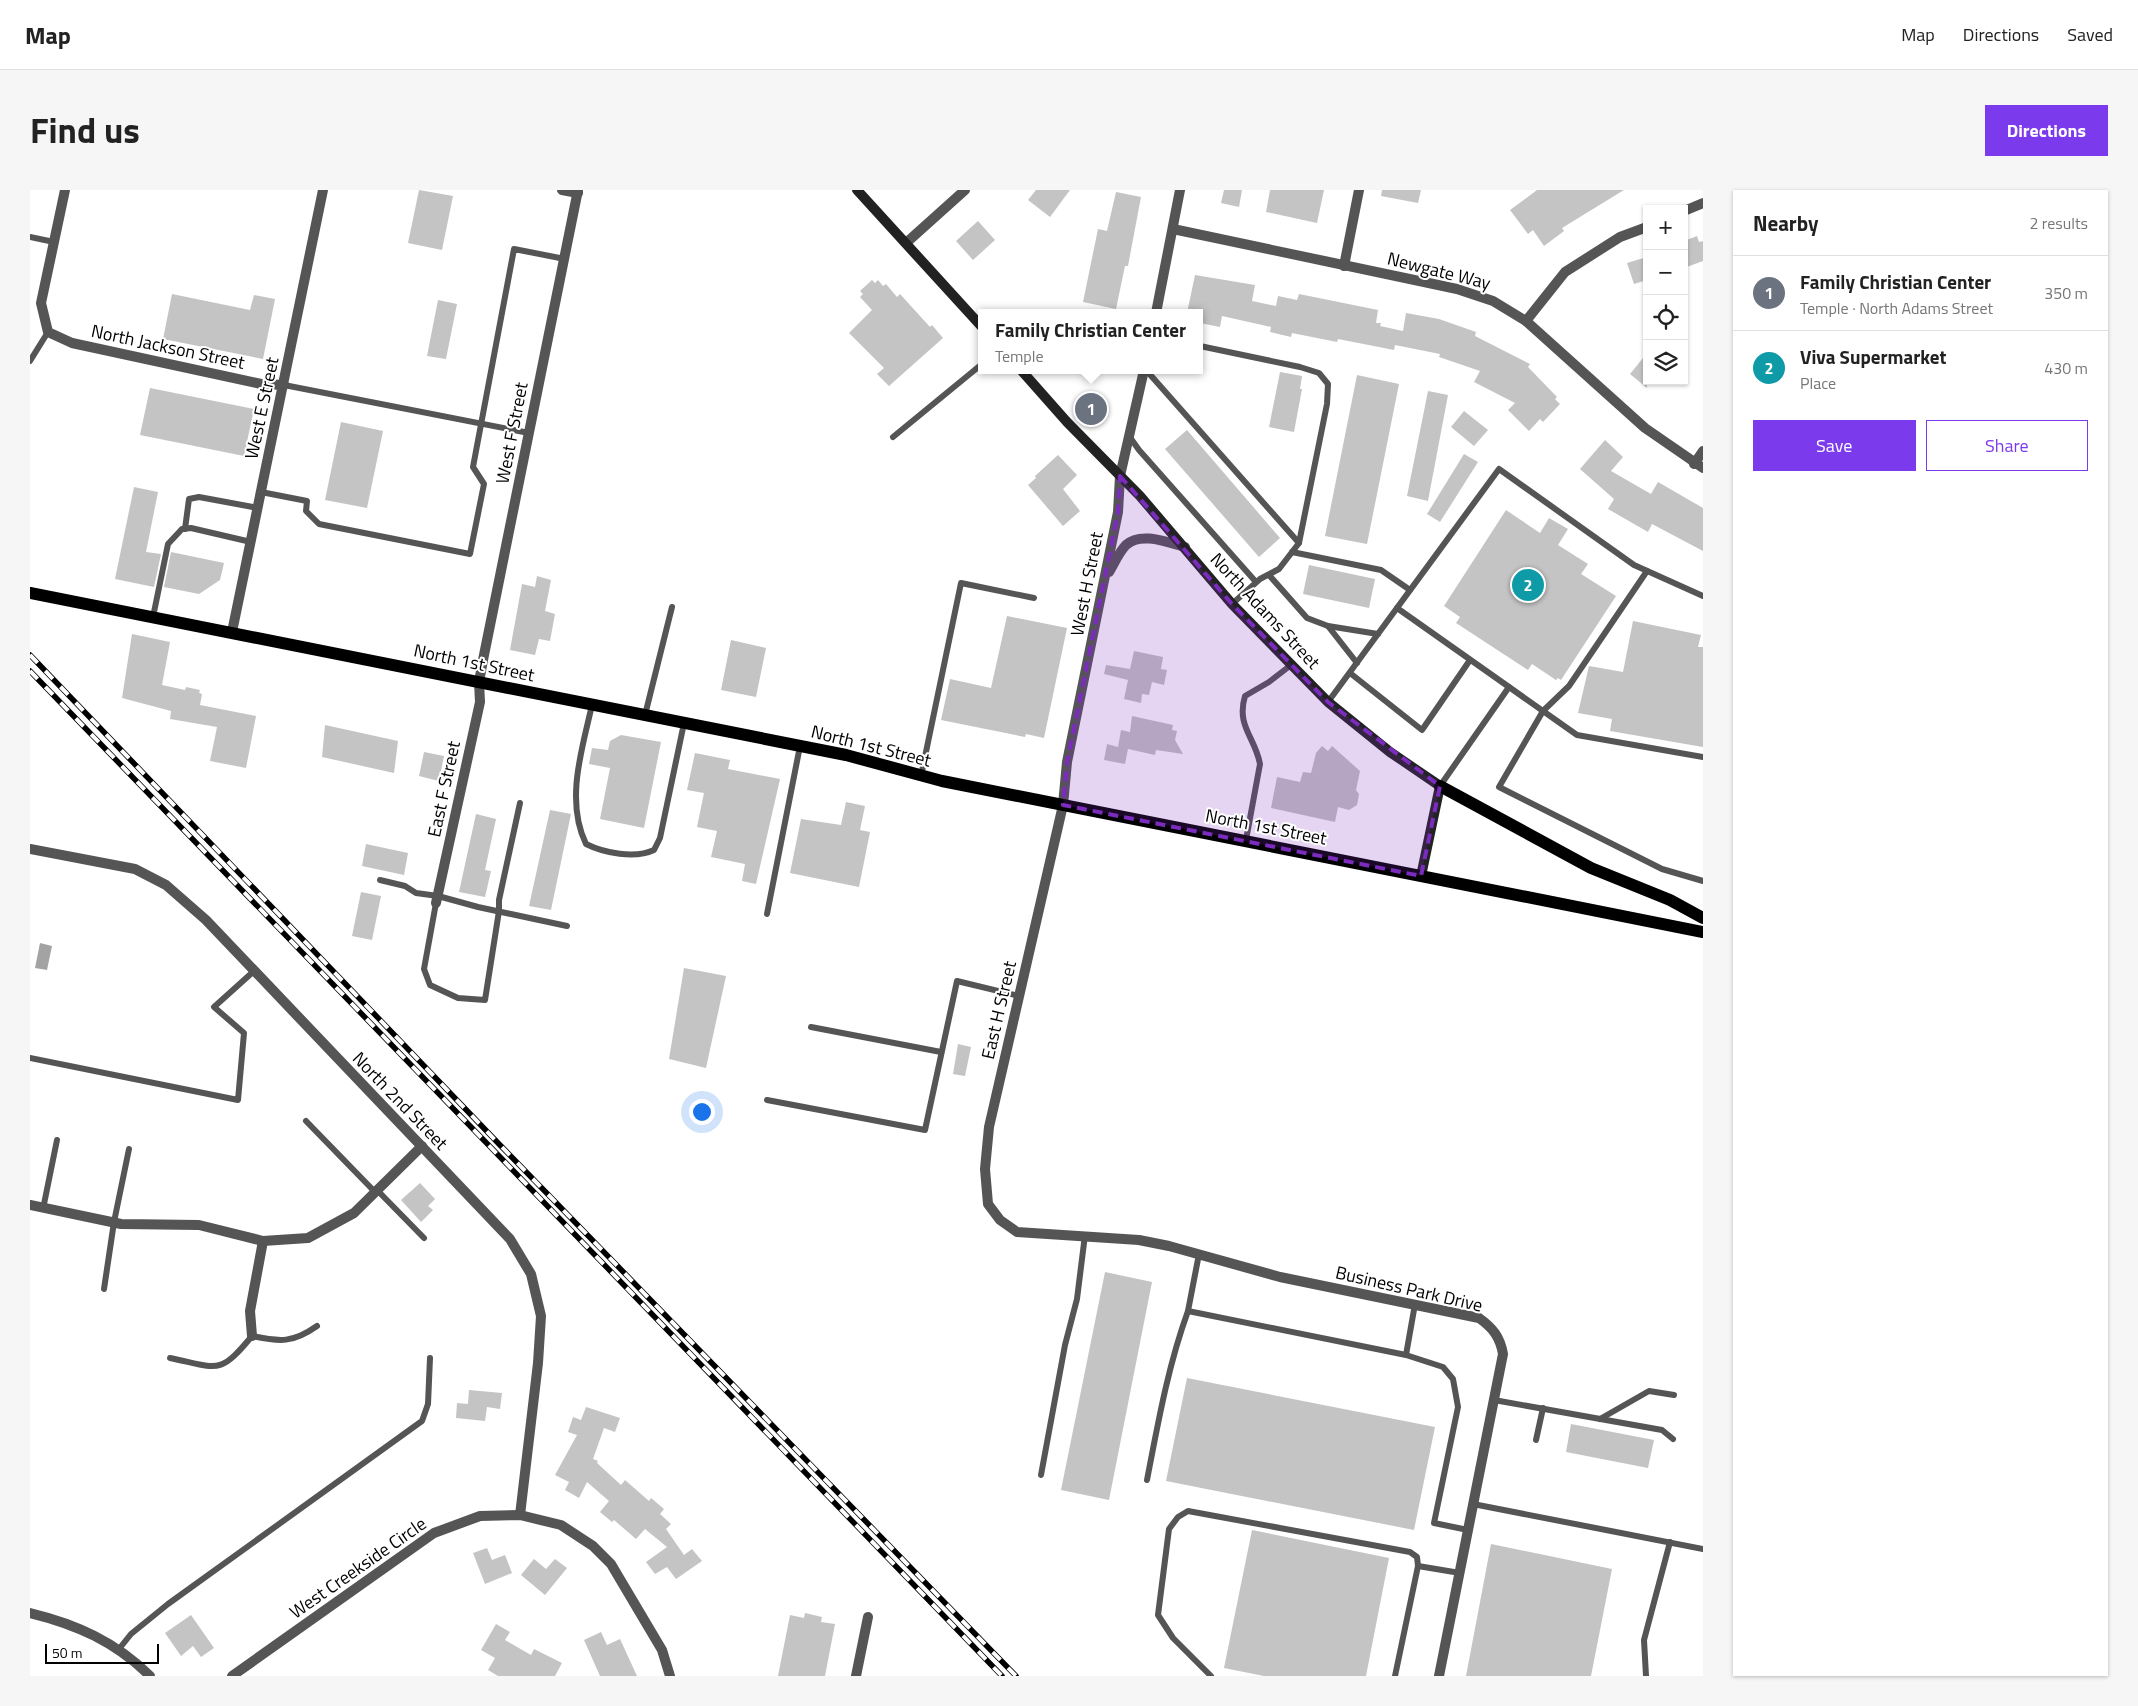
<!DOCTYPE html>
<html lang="en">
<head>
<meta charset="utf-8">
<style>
	:root { --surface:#fff; --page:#f6f6f6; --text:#222; --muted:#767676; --line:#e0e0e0; --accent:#7c3aed }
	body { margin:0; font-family:"Titillium Web",sans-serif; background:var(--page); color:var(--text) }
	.controls { position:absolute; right:15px; top:15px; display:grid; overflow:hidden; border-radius:0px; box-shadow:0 1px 4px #0004 }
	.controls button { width:45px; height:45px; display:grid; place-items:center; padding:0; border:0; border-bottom:1px solid var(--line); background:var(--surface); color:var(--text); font:25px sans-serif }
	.scale { position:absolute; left:15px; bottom:12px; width:114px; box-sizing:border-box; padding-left:5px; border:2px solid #000; border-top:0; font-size:14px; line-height:18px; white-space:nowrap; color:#000; -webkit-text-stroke:4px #fff; paint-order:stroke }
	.you { position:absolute; left:671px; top:921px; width:18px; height:18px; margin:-12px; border:4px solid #fff; border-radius:50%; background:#1a73e8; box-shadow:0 0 0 8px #1a73e833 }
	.badge { display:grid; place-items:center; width:32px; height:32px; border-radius:50%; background:var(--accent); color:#fff; font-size:16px; font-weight:700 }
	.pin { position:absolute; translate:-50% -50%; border:2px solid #fff; box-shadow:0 1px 5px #0006 }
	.popup { position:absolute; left:948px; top:119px; width:225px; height:65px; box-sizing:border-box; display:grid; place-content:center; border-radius:0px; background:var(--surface); filter:drop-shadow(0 1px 4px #0005); font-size:16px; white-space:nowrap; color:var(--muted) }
	.popup b { font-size:19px; color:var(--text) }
	.popup::after { content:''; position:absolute; left:50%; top:100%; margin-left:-10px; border:10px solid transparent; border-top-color:var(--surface) }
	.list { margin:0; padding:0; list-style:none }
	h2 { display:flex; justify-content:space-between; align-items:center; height:65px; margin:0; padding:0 20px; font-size:21px }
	h2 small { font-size:16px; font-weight:400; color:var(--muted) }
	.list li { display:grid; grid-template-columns:32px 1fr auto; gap:15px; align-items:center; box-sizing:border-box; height:75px; padding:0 20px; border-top:1px solid var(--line) }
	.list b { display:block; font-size:19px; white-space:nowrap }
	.list p { margin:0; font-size:16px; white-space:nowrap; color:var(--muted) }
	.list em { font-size:16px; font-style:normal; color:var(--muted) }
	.actions { display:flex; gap:10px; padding:15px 20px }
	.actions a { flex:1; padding:11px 0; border:1px solid var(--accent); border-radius:0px; text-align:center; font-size:18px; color:var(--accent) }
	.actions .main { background:var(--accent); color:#fff }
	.icon { flex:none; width:28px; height:28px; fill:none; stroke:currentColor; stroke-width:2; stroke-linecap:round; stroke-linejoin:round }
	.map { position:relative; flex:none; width:1673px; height:1486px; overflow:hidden; border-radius:0px }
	header { display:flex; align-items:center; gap:30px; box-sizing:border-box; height:70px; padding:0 25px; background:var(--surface); border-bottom:1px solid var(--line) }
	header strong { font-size:24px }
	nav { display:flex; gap:28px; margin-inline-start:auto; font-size:18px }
	.intro { display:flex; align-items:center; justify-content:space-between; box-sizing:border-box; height:120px; padding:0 30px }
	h1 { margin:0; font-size:35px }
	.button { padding:12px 22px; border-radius:0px; background:var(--accent); color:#fff; font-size:18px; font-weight:700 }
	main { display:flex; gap:30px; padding:0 30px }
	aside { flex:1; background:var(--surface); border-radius:0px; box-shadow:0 1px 4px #0004 }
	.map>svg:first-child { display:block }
</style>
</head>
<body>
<header>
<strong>Map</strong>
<nav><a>Map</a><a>Directions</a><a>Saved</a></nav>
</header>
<div class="intro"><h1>Find us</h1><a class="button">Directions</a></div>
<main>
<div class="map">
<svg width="1673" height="1486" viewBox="0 0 1673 1486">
	<rect width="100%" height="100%" fill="#fff"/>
	<polygon fill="#a3a3a3" points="10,753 22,756 17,780 5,778"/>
	<g fill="#c4c4c4">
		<polygon points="389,0 423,6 412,60 378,53"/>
		<polygon points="1006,0 1040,0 1020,27 998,10"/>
		<polygon points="1194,0 1212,0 1209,17 1191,13"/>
		<polygon points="1240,0 1294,0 1287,33 1236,22"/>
		<polygon points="1352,0 1391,0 1388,13 1351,6"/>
		<polygon points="1507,0 1594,0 1532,38 1534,41 1514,56 1503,40 1498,44 1480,20"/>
		<polygon points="1086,2 1111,7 1098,76 1095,76 1086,119 1053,112 1068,39 1077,41"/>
		<polygon points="948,31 965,50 943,70 926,51"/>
		<polygon points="1667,46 1669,52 1673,51 1673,71 1654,78 1654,51"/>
		<polygon points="1617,67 1617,90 1604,94 1597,73"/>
		<polygon points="1165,85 1225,95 1222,111 1246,116 1248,106 1267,110 1269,104 1348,120 1346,133 1351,133 1350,136 1373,141 1376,123 1409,129 1446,142 1445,146 1500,174 1498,177 1527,207 1525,209 1530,214 1513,232 1510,229 1499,241 1478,220 1485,213 1444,192 1450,181 1409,167 1410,164 1365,155 1364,160 1308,149 1307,152 1262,143 1261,147 1240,142 1241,137 1192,126 1190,137 1170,133 1170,123 1157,123"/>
		<polygon points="842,90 845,93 848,90 853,96 856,94 867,107 870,104 900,137 902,135 913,148 859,196 847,184 854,178 819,143 842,120 830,107 833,104 830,101"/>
		<polygon points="142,104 220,120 224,105 245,109 233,169 133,149"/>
		<polygon points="408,110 427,114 416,169 397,166"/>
		<polygon points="1617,163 1617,198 1600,184"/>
		<polygon points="1250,182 1272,186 1270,199 1272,199 1264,242 1239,237"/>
		<polygon points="1327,185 1369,194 1337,354 1295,346"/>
		<polygon points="120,198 224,219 214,266 110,245"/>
		<polygon points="1398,201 1418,205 1398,311 1377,306"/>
		<polygon points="1434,221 1458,240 1444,256 1421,237"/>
		<polygon points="311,232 353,241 337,318 295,310"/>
		<polygon points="1157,240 1250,348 1229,367 1135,259"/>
		<polygon points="1575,250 1593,267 1581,281 1621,304 1628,292 1673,318 1673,361 1622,334 1618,342 1578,319 1584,309 1550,279"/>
		<polygon points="1434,264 1448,272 1410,332 1397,324"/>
		<polygon points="1028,265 1047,285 1033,299 1050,321 1033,336 998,295 1006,288 1005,286"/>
		<polygon points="104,297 128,302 116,362 131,364 124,397 85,389"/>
		<polygon points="1476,320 1510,343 1519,328 1538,339 1528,355 1558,374 1551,384 1586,406 1531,490 1528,488 1526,490 1502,474 1498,480 1426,433 1430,427 1414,416"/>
		<polygon points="141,362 194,373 190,390 169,404 134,397"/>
		<polygon points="1279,375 1345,389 1339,418 1273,404"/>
		<polygon points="507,386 521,390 515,421 525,424 520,451 509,449 505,465 480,460 492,394 505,397"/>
		<polygon points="977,426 1037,438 1014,548 996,544 995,547 911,530 920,489 961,498"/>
		<polygon points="1603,431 1671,445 1668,457 1673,457 1673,557 1580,541 1582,529 1548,523 1559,476 1593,482"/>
		<polygon points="102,444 140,452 132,495 155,500 156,497 170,500 169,503 172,504 170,515 226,526 216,578 180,571 187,537 140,529 141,521 92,508"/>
		<polygon points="701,450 736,458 726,507 691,500"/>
		<polygon points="1104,461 1133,467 1131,479 1137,480 1134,495 1122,492 1119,505 1112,504 1111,513 1094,509 1098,490 1074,484 1076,475 1100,479"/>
		<polygon points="1102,526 1143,535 1142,540 1147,541 1145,550 1153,564 1126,560 1125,565 1098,559 1095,574 1074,570 1077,554 1088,557 1091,540 1100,542"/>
		<polygon points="295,535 368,551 364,583 292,567"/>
		<polygon points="591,545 631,552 614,638 570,629 580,578 559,574 562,558 578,560 580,551"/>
		<polygon points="1292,556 1298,561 1302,556 1330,581 1326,600 1329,604 1327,615 1319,620 1308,617 1305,632 1241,618 1247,587 1270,592 1273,582 1281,583 1286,563"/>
		<polygon points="394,562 414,566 409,591 389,586"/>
		<polygon points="665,563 700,570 698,579 750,589 726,694 712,691 715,674 681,667 687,641 667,637 674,603 657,600"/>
		<polygon points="816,612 835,616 830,640 840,642 829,697 760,683 771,629 811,635"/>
		<polygon points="520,620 541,624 521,720 499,716"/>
		<polygon points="446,624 466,629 455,680 461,681 455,707 429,702"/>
		<polygon points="336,654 378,663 374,685 332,676"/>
		<polygon points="331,702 351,706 342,750 322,746"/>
		<polygon points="654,778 696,786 676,878 639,869"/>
		<polygon points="928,854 941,857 935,886 923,884"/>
		<polygon points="390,993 405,1009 398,1016 403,1020 391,1032 371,1010"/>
		<polygon points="1075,1082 1122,1092 1079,1310 1031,1300"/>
		<polygon points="1157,1188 1405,1237 1384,1340 1136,1291"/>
		<polygon points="439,1200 472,1203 470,1219 457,1217 455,1231 426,1228 427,1213 438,1214"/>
		<polygon points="556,1217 590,1228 585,1242 574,1238 563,1269 568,1271 567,1273 591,1295 595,1290 619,1311 621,1308 634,1319 630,1324 641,1334 636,1339 654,1365 662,1359 672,1371 646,1389 637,1377 625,1384 616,1372 637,1357 615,1339 606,1349 584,1330 582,1332 570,1322 579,1311 557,1292 549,1308 535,1300 539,1292 525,1285 547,1245 538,1242 543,1227 551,1230"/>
		<polygon points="1541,1234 1624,1250 1618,1278 1536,1262"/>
		<polygon points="1222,1340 1359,1368 1336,1486 1234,1486 1194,1478"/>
		<polygon points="1461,1354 1582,1379 1561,1486 1436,1486"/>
		<polygon points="457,1358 462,1370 475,1365 482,1383 455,1394 443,1363"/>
		<polygon points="504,1369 516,1379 525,1369 537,1378 515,1405 491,1385"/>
		<polygon points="775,1423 792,1427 791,1432 805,1434 795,1486 748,1486 760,1425 774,1428"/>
		<polygon points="161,1425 184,1458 171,1467 163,1456 151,1466 135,1443"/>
		<polygon points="466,1434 480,1442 475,1450 501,1465 504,1459 532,1473 525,1486 468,1486 458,1480 465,1468 451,1460"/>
		<polygon points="571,1442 577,1455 590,1449 607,1486 570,1486 554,1450"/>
	</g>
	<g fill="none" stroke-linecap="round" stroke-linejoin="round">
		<g stroke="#555" stroke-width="6">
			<polyline points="0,47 24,52"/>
			<polyline points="1170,156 1270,177 1289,183 1298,194 1297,214 1269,353 1249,379 1230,389 1202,414"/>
			<polyline points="0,171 18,142"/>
			<polyline points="1116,180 1269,353"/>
			<polyline points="254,195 499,243"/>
			<polyline points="1099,246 1109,260 1226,392"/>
			<polyline points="863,247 952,174"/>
			<polyline points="231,302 277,311 276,321 289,334 440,364 454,294 443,277 484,59 535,69"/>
			<polyline points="155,339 159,309 169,307 228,318"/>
			<polyline points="1262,362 1351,380 1380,400"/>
			<polyline points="1617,381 1539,496 1513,521 1469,597 1632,679 1673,691"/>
			<polyline points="1239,385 1277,428 1298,436 1327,473"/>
			<polyline points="1367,418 1547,545 1673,567"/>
			<polyline points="123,427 138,354 152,339 161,338 221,352"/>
			<polyline points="1298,436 1348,444"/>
			<polyline points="1320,483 1392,540 1440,470"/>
			<polyline points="1298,512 1469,279 1604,375 1673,406"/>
			<path d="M562 515C552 559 535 611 556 654 574 663 605 669 624 660L630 648 654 533"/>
			<polyline points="615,525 642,417"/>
			<polyline points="891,586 931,393 1004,408"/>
			<polyline points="1410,596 1479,497"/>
			<path d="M1216 650 1230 574C1225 547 1206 536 1215 506L1239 492 1261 475"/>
			<polyline points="350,690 375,696 386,703 408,706 448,717 537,736"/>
			<polyline points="406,713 394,779 400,795 428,808 455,810 469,721 469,710 490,613"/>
			<polyline points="737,724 770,556"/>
			<polyline points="781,837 911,862"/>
			<polyline points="0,868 208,910 214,843 184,817 224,781"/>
			<polyline points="737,910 895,940 927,791 989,806"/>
			<polyline points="276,931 345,1002"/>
			<polyline points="347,1000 394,1048"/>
			<polyline points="13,1019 27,950"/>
			<polyline points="1169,1064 1158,1121 1376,1165 1385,1114"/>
			<polyline points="74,1099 84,1032 99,959"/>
			<polyline points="1376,1165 1413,1177 1423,1189 1428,1217 1404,1333 1438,1340"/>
			<path d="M140 1168C188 1178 189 1186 222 1146 250 1152 263 1153 287 1136"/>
			<polyline points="1464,1210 1632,1240 1643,1249"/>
			<polyline points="1570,1229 1619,1201 1644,1205"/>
			<polyline points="1506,1250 1513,1218"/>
			<polyline points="1011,1285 1035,1155 1047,1109 1055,1045"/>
			<path d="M1117 1290C1128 1233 1138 1176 1158 1121"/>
			<polyline points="1443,1314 1673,1359"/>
			<polyline points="89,1459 101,1444 138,1414 392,1231 398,1214 400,1168"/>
			<polyline points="1181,1486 1143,1448 1128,1425 1139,1339 1148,1327 1158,1321 1380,1362 1387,1367 1388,1376"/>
			<polyline points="1365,1486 1388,1376 1430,1383"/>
			<polyline points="1616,1486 1614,1450 1640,1352"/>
		</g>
		<g stroke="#555" stroke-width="10">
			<polyline points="35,0 11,113 18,142 42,153 231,194 254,195"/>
			<polyline points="532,0 548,3"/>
			<polyline points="1654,21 1673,13"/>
			<polyline points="1143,39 1427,99 1463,111 1496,131 1615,238 1673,278"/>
			<polyline points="876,53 935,0"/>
			<polyline points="1314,76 1329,0"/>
			<polyline points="1126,123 1150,0"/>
			<polyline points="1496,131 1535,82 1590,47 1617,37"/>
			<path d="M1114 180 1090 286 1088 322 1037 572 1033 615 959 937 955 979 958 1014 970 1030 987 1042 1109 1050 1139 1056 1250 1087 1449 1128C1463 1138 1470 1147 1473 1164L1409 1486"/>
			<polyline points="1664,274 1673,261"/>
			<path d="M1079 382C1084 374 1089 362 1096 355 1111 341 1139 353 1155 357"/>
			<polyline points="202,442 293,0"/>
			<polyline points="0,659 105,679 136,695 176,730 480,1049 501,1084 511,1126 508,1173 490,1325"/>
			<polyline points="406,713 450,512 449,492 453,470 548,0"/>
			<polyline points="0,1015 91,1034 169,1035 233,1051 278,1048 324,1023 392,956"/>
			<polyline points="222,1146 220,1121 233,1051"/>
			<path d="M0 1423C46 1434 86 1452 120 1486"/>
			<polyline points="202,1486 404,1343 450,1326 490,1325 531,1335 563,1356 581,1374 632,1460 640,1486"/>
			<polyline points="826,1486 838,1427"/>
		</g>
		<g stroke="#222" stroke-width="10">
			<polyline points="827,0 952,137"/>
			<polyline points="991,180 1037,232 1110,306 1202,414 1298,512 1360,562 1410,596 1391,686"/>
		</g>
		<g stroke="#000" stroke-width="12">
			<polyline points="0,403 816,565 912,591 1673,742"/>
			<polyline points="1410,596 1561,678 1640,710 1673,728"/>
		</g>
		<g stroke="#000" stroke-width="5.5">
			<g id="rail">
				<polyline points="0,465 469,954 986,1486"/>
				<polyline points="0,481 972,1486"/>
			</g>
		</g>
		<use href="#rail" stroke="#fff" stroke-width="4" stroke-dasharray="11" stroke-linecap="butt"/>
	</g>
	<path fill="#7b2cbf" fill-opacity="0.2" stroke="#7b2cbf" stroke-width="4" stroke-dasharray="10 6" stroke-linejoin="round" d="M1090 286 1202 414 1298 512 1410 596 1391 686 1033 615 1037 572 1088 322Z"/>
	<g text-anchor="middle" stroke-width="4" stroke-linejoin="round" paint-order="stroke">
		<g font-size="18" fill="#000" stroke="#fff">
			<text transform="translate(1409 81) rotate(14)" y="6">Newgate Way</text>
			<text transform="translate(138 157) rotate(12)" y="6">North Jackson Street</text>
			<text transform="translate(232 218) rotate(-78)" y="6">West E Street</text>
			<text transform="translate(482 243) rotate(-79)" y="6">West F Street</text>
			<text transform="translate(1057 394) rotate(-79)" y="6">West H Street</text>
			<text transform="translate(1235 421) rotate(47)" y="6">North Adams Street</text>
			<text transform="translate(444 473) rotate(12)" y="6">North 1st Street</text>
			<text transform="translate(841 556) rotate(14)" y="6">North 1st Street</text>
			<text transform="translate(414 599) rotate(-78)" y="6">East F Street</text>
			<text transform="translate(1236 637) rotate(11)" y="6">North 1st Street</text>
			<text transform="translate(969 820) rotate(-77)" y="6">East H Street</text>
			<text transform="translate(370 911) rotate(46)" y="6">North 2nd Street</text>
			<text transform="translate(1379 1099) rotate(13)" y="6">Business Park Drive</text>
			<text transform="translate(328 1378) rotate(-35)" y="6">West Creekside Circle</text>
		</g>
	</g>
</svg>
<div class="controls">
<button>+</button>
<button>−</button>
<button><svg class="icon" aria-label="locate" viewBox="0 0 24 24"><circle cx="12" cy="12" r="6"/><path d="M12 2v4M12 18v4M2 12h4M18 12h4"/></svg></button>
<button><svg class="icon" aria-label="layers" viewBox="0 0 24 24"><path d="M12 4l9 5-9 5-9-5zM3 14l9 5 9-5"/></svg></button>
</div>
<div class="scale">50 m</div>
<div class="you"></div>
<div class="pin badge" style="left:1061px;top:219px;background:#6b7280">1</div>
<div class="popup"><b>Family Christian Center</b>Temple</div>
<div class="pin badge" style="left:1498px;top:395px;background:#0f9aa8">2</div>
</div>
<aside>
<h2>Nearby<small>2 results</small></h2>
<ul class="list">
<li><span class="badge" style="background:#6b7280">1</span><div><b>Family Christian Center</b><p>Temple · North Adams Street</p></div><em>350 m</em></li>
<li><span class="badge" style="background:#0f9aa8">2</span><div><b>Viva Supermarket</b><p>Place</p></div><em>430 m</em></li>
</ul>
<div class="actions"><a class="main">Save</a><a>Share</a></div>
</aside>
</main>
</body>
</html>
